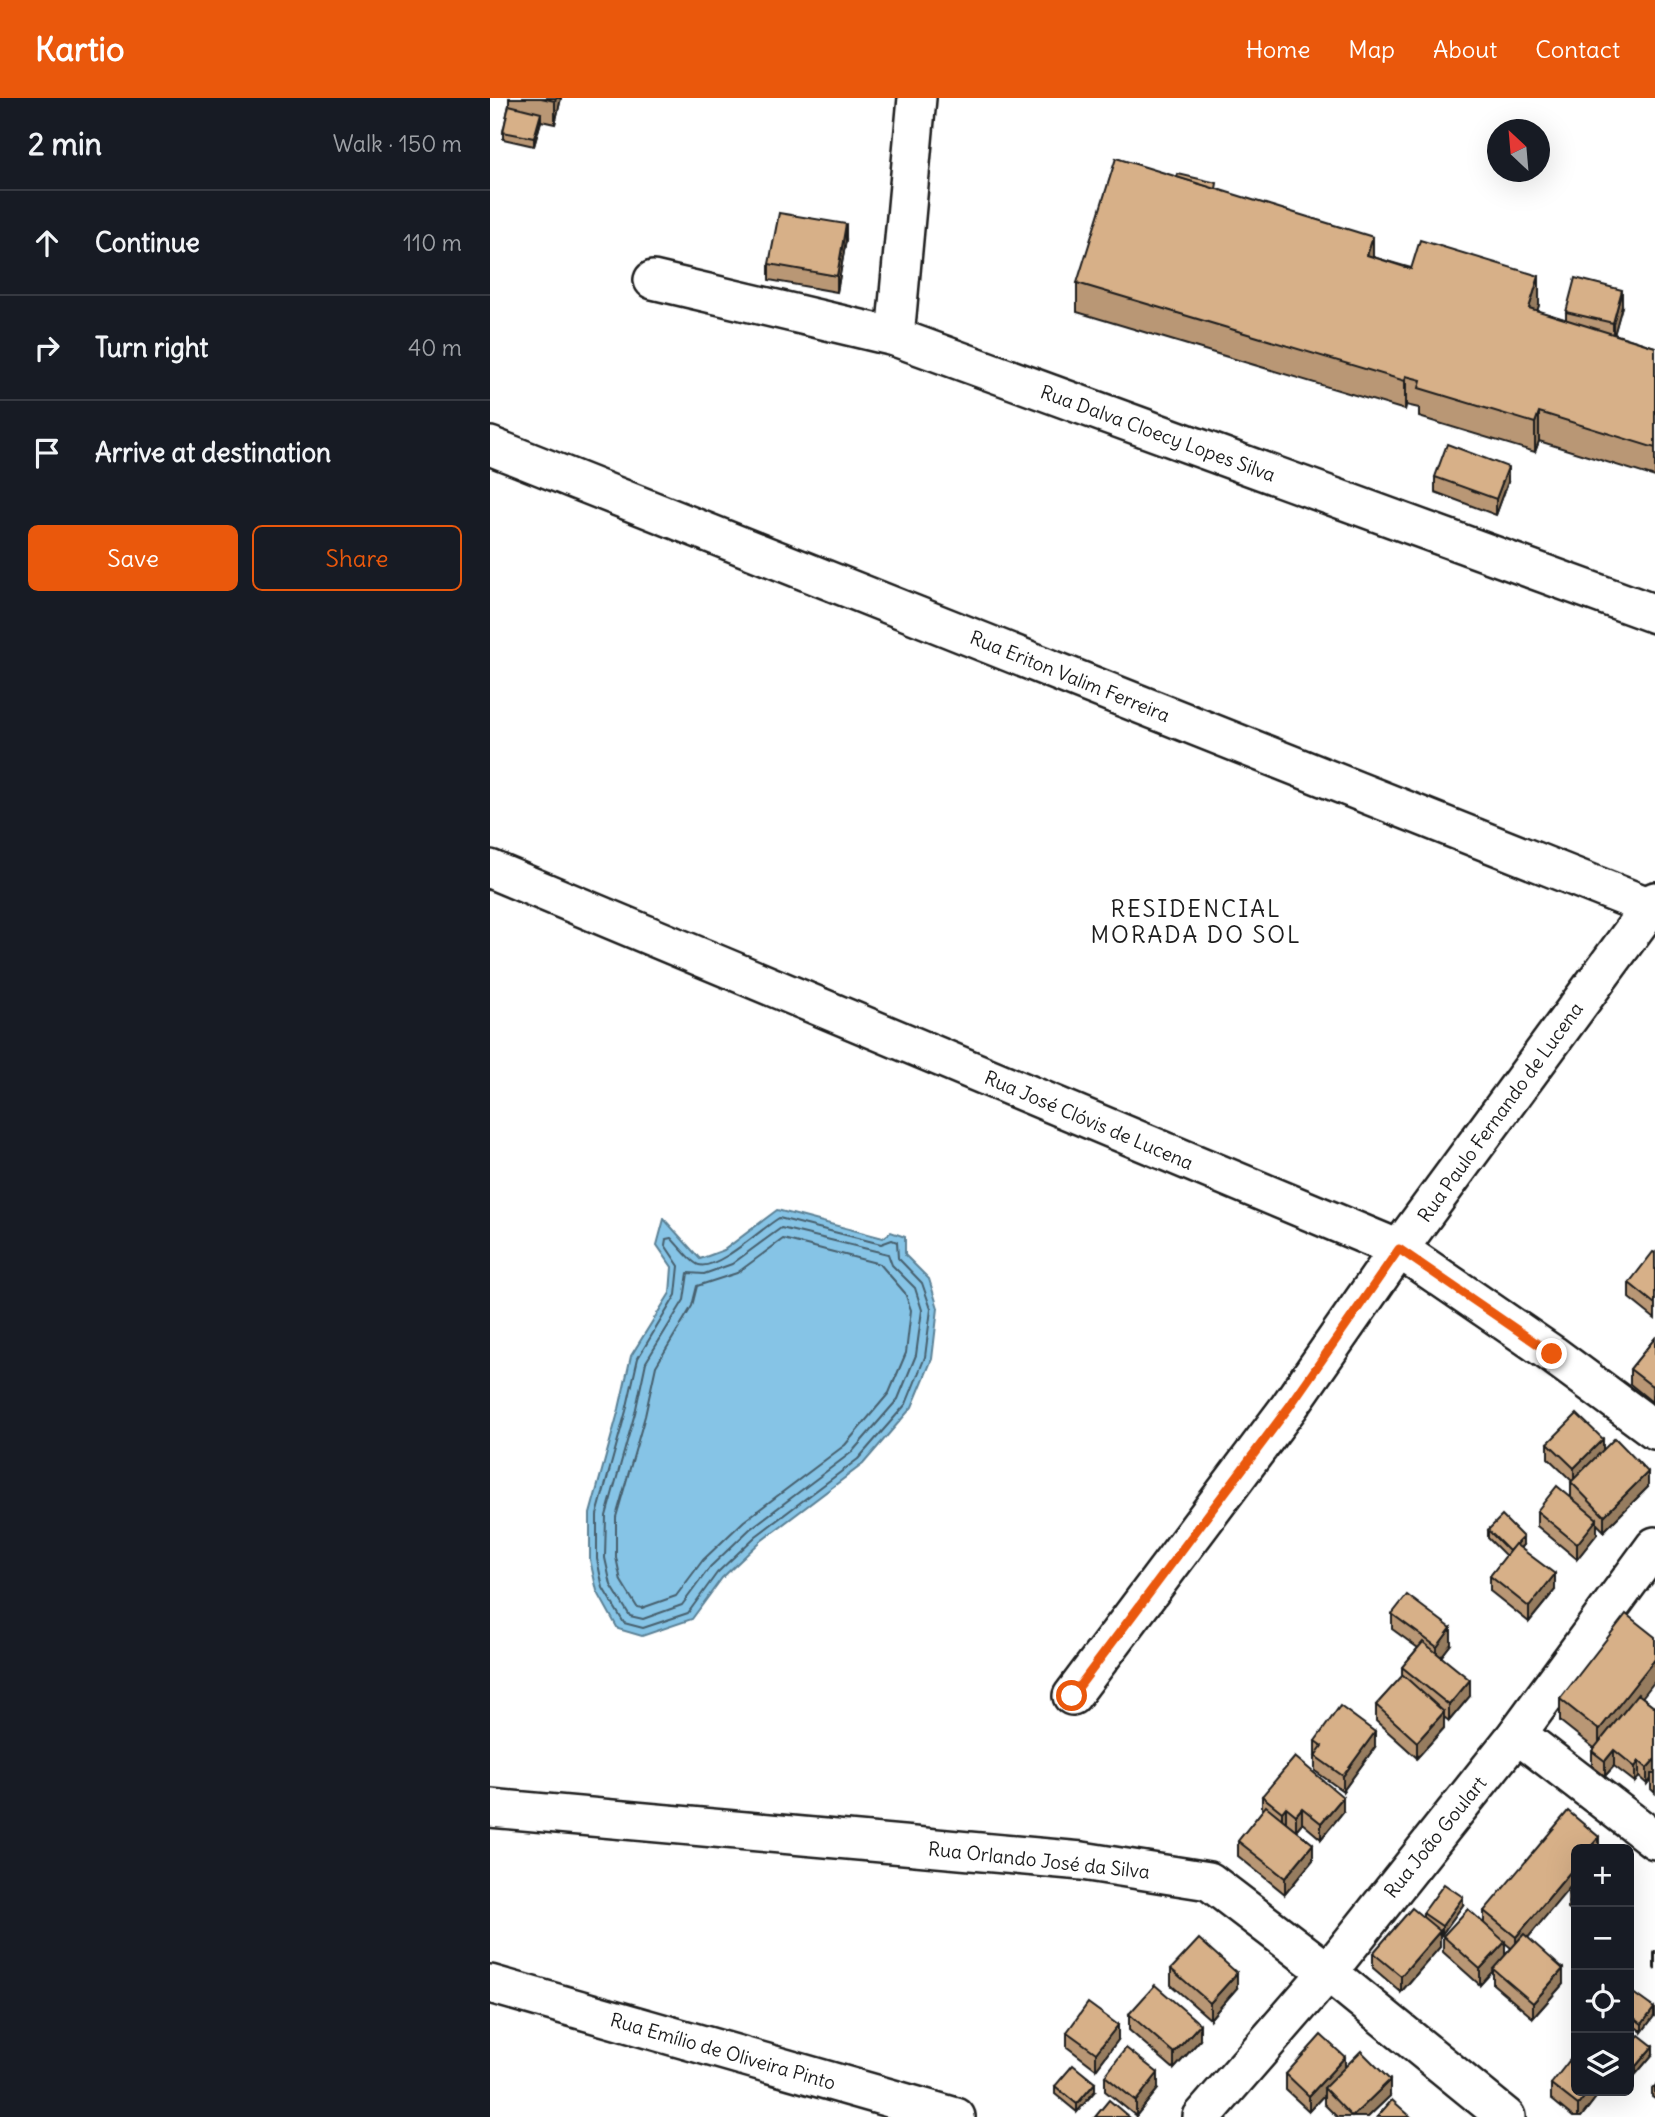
<!DOCTYPE html>
<html lang="en">
<head>
<meta charset="utf-8">
<style>
	:root { --surface:#171b24; --page:#20242c; --text:#f1f3f6; --muted:#9ea1a6; --line:#363941; --accent:#ea580c }
	body { margin:0; font-family:Delius,sans-serif; background:var(--page); color:var(--text) }
	.controls { position:absolute; right:21px; bottom:21px; display:grid; overflow:hidden; border-radius:10px; box-shadow:0 7px 28px #0002 }
	.controls button { width:63px; height:63px; display:grid; place-items:center; padding:0; border:0; border-bottom:2px solid var(--line); background:var(--surface); color:var(--text); font:35px sans-serif }
	.compass { position:absolute; left:997px; top:21px; width:63px; height:63px; border-radius:50%; background:var(--surface); box-shadow:0 7px 28px #0002; rotate:334deg }
	.stop { position:absolute; width:21px; height:21px; margin:-16px; border:5px solid #ea580c; border-radius:50%; background:#fff }
	.stop.end { background:#ea580c; border-color:#fff; box-shadow:0 2px 7px #0008 }
	.list { margin:0; padding:0; list-style:none }
	h2 { display:flex; justify-content:space-between; align-items:center; height:91px; margin:0; padding:0 28px; font-size:30px }
	h2 small { font-size:23px; font-weight:400; color:var(--muted) }
	.list li { display:grid; grid-template-columns:46px 1fr auto; gap:21px; align-items:center; box-sizing:border-box; height:105px; padding:0 28px; border-top:2px solid var(--line) }
	.list b { display:block; font-size:26px; white-space:nowrap }
	.list em { font-size:23px; font-style:normal; color:var(--muted) }
	.actions { display:flex; gap:14px; padding:21px 28px }
	.actions a { flex:1; padding:16px 0; border:2px solid var(--accent); border-radius:10px; text-align:center; font-size:24px; color:var(--accent) }
	.actions .main { background:var(--accent); color:#fff }
	.icon { flex:none; width:38px; height:38px; fill:none; stroke:currentColor; stroke-width:2; stroke-linecap:round; stroke-linejoin:round }
	.map { position:relative; flex:none; width:1165px; height:2019px; overflow:hidden }
	header { display:flex; align-items:center; gap:42px; box-sizing:border-box; height:98px; padding:0 35px; background:var(--accent); color:#fff }
	header strong { font-size:33px }
	nav { display:flex; gap:38px; margin-inline-start:auto; font-size:24px }
	main { display:flex }
	aside { flex:1; background:var(--surface) }
	.map>svg:first-child { display:block }
</style>
</head>
<body>
<header>
<strong>Kartio</strong>
<nav><a>Home</a><a>Map</a><a>About</a><a>Contact</a></nav>
</header>
<main>
<aside>
<h2>2 min<small>Walk · 150 m</small></h2>
<ul class="list">
<li><svg class="icon" aria-label="ahead" viewBox="0 0 24 24"><path d="M12 20V5M6 11l6-6 6 6"/></svg><div><b>Continue</b></div><em>110 m</em></li>
<li><svg class="icon" aria-label="right" viewBox="0 0 24 24"><path d="M7 20v-9h11M14 6l5 5-5 5"/></svg><div><b>Turn right</b></div><em>40 m</em></li>
<li><svg class="icon" aria-label="arrive" viewBox="0 0 24 24"><path d="M6 21V4h12l-3 4 3 4H6"/></svg><div><b>Arrive at destination</b></div></li>
</ul>
<div class="actions"><a class="main">Save</a><a>Share</a></div>
</aside>
<div class="map">
<svg width="1165" height="2019" viewBox="0 0 1165 2019">
	<rect width="100%" height="100%" fill="#fff"/>
	<filter id="ink" filterUnits="userSpaceOnUse"><feTurbulence type="fractalNoise" baseFrequency=".0143" numOctaves="2"/><feDisplacementMap in="SourceGraphic" scale="14" xChannelSelector="R" yChannelSelector="G"/><feConvolveMatrix kernelMatrix="1 2 1 2 8 2 1 2 1" color-interpolation-filters="sRGB"/></filter>
	<g filter="url(#ink)">
		<polygon fill="#86c4e6" stroke="#5c8195" stroke-width="2" points="287,1112 393,1140 401,1134 415,1139 415,1157 439,1181 448,1210 442,1261 422,1309 373,1366 271,1443 232,1480 202,1521 152,1538 128,1531 107,1493 100,1462 100,1416 129,1311 141,1258 180,1195 182,1169 167,1147 174,1121 210,1161 234,1152"/>
		<g fill="none" stroke-linecap="round" stroke-linejoin="round">
			<g stroke="#465f6d" stroke-width="2">
				<path d="M289 1120 391 1146 402 1142 407 1144 408 1160 432 1185 441 1211 435 1259 416 1306 368 1361 266 1438 227 1475 198 1515 153 1530 134 1525 113 1490 107 1461V1417L136 1313 148 1260 186 1197 189 1168 175 1147 176 1141 181 1140C187 1146 202 1166 209 1167 228 1172 272 1130 289 1120Z"/>
				<polygon points="291,1130 398,1156 402,1167 425,1190 432,1212 426,1257 408,1301 362,1354 260,1431 220,1469 192,1507 153,1521 140,1518 121,1487 115,1460 116,1418 145,1315 156,1264 194,1202 198,1175 214,1176 242,1166"/>
				<polygon points="293,1141 390,1166 415,1195 421,1212 416,1255 399,1295 355,1347 254,1423 213,1462 186,1498 152,1510 147,1509 131,1483 126,1459 126,1419 155,1318 166,1268 202,1208 207,1188 247,1175"/>
			</g>
			<g stroke="#1c1c1c" stroke-width="42">
				<g id="street">
					<polyline points="163,182 405,239 1165,516"/>
					<polyline points="405,239 427,0"/>
					<polyline points="0,348 1160,809"/>
					<polyline points="0,771 909,1151 1062,1256 1165,1332"/>
					<polyline points="582,1598 799,1309 909,1151 1165,803"/>
					<polyline points="1027,1636 1165,1742"/>
					<polyline points="0,1710 592,1763 719,1783 838,1874 1016,2019"/>
					<polyline points="0,1886 466,2019"/>
					<polyline points="712,2019 838,1874 1027,1636 1165,1448"/>
				</g>
			</g>
			<use href="#street" stroke="#fff" stroke-width="37"/>
		</g>
		<g fill="#b99775" stroke="#1c1c1c" stroke-width="2" fill-rule="evenodd">
			<polygon points="19,0 71,0 65,26 51,23 44,48 13,41 13,34 19,7"/>
			<polygon points="727,91 883,159 1049,207 1047,213 1076,222 1076,214 1132,208 1124,236 1165,249 1165,379 1049,343 1045,354 929,319 929,310 916,307 915,312 587,214 587,185"/>
			<polygon points="356,142 347,194 279,182 279,166"/>
			<polygon points="945,379 1018,384 1006,417 945,394"/>
			<polygon points="1165,1155 1165,1221 1139,1200 1139,1185"/>
			<polygon points="1165,1240 1162,1304 1140,1286 1140,1271"/>
			<polygon points="1058,1345 1113,1352 1158,1389 1114,1433 1107,1426 1107,1436 1087,1461 1047,1428 1047,1413 1081,1399 1081,1384 1082,1383 1058,1360"/>
			<polygon points="998,1432 1033,1447 1030,1450 1065,1492 1039,1524 1000,1493 1000,1478 1016,1458 998,1440"/>
			<polygon points="902,1516 961,1546 951,1559 980,1598 959,1623 954,1619 954,1630 927,1660 886,1623 886,1607 912,1579 912,1569 928,1550 902,1531"/>
			<polygon points="1152,1599 1165,1609 1165,1695 1161,1691 1161,1681 1157,1686 1149,1679 1145,1684 1124,1668 1115,1678 1102,1668 1102,1653 1104,1650 1070,1623 1070,1601"/>
			<polygon points="825,1643 885,1649 853,1693 825,1673"/>
			<polygon points="772,1698 853,1714 831,1741 812,1725 806,1732 796,1725 823,1762 795,1796 748,1758 748,1743 772,1713"/>
			<path d="M1109 1751 1038 1840 1073 1886 1043 1920 1003 1886V1872L990 1887 953 1854V1838L994 1826V1813ZM1015 1845 1021 1850 1015 1858Z"/>
			<polygon points="1086,1785 1086,1817 1078,1811 1078,1795"/>
			<polygon points="973,1807 952,1836 950,1835 950,1849 911,1894 883,1870 883,1855 933,1819 933,1815"/>
			<polygon points="1165,1853 1165,1872 1164,1870 1164,1855"/>
			<polygon points="681,1871 747,1890 720,1921 681,1887"/>
			<polygon points="1139,1893 1164,1918 1152,1934 1139,1924"/>
			<polygon points="639,1916 710,1942 684,1971 639,1932"/>
			<polygon points="577,1934 628,1942 606,1971 577,1949"/>
			<polygon points="1139,1950 1163,1956 1146,1976 1139,1970"/>
			<polygon points="855,1970 900,1998 878,2019 847,2019 834,2006 834,1997 819,2013 796,1992 796,1976"/>
			<polygon points="615,1978 668,1991 646,2018 615,1993"/>
			<polygon points="1061,1986 1086,1993 1111,1993 1091,2019 1083,2019 1061,2001"/>
			<polygon points="565,1988 605,1993 587,2014 565,1996"/>
			<polygon points="1165,1988 1165,2001 1162,1999 1162,1991"/>
		</g>
		<g fill="#967b5f" stroke="#1c1c1c" stroke-width="2">
			<polygon points="66,0 71,0 65,26 65,3"/>
			<polygon points="51,15 51,23 44,48 44,40"/>
			<polygon points="356,126 356,142 347,194 347,178"/>
			<polygon points="883,139 883,168 877,157"/>
			<polygon points="1049,178 1049,207 1039,239 1039,210"/>
			<polygon points="1132,192 1132,208 1123,241 1123,225"/>
			<polygon points="916,278 916,307 915,312 915,283"/>
			<polygon points="1049,314 1049,343 1045,354 1045,325"/>
			<polygon points="1018,369 1018,384 1006,417 1006,401"/>
			<polygon points="1165,1284 1165,1300 1162,1304 1162,1288"/>
			<polygon points="1113,1341 1113,1357 1084,1385 1084,1370"/>
			<polygon points="1158,1374 1158,1389 1114,1433 1114,1418"/>
			<polygon points="1107,1421 1107,1436 1087,1461 1087,1446"/>
			<polygon points="1033,1439 1033,1447 1019,1461 1019,1453"/>
			<polygon points="1065,1476 1065,1492 1039,1524 1039,1509"/>
			<polygon points="961,1530 961,1546 947,1564 947,1549"/>
			<polygon points="1165,1561 1165,1583 1109,1654 1109,1632"/>
			<polygon points="980,1582 980,1598 959,1623 959,1607"/>
			<polygon points="954,1614 954,1630 927,1660 927,1644"/>
			<polygon points="885,1634 885,1649 853,1693 853,1678"/>
			<polygon points="1124,1652 1124,1668 1115,1678 1115,1663"/>
			<polygon points="1165,1661 1165,1676 1161,1676 1161,1681 1157,1686 1157,1670"/>
			<polygon points="1149,1663 1149,1679 1145,1684 1145,1669"/>
			<polygon points="853,1699 853,1714 831,1741 831,1725"/>
			<polygon points="796,1709 796,1724 792,1730 792,1714"/>
			<polygon points="812,1710 812,1725 806,1732 806,1717"/>
			<polygon points="1109,1739 1109,1751 1099,1751"/>
			<polygon points="823,1746 823,1762 795,1796 795,1780"/>
			<polygon points="1086,1767 1086,1782 1026,1854 1026,1839"/>
			<polygon points="973,1799 973,1807 952,1836 952,1828"/>
			<polygon points="950,1833 950,1849 911,1894 911,1878"/>
			<polygon points="1015,1844 1015,1860 990,1887 990,1871"/>
			<polygon points="1073,1871 1073,1886 1043,1920 1043,1905"/>
			<polygon points="747,1875 747,1890 720,1921 720,1905"/>
			<polygon points="1164,1910 1164,1918 1152,1934 1152,1926"/>
			<polygon points="710,1926 710,1942 684,1971 684,1955"/>
			<polygon points="628,1927 628,1942 606,1971 606,1955"/>
			<polygon points="1163,1948 1163,1956 1146,1976 1146,1968"/>
			<polygon points="855,1959 855,1975 834,1990 834,1997 819,2013 819,1998"/>
			<polygon points="668,1975 668,1991 646,2018 646,2003"/>
			<polygon points="900,1982 900,1998 878,2019 862,2019"/>
			<polygon points="605,1985 605,1993 587,2014 587,2006"/>
			<polygon points="1099,1993 1111,1993 1091,2019 1088,2019 1088,2007"/>
		</g>
		<g fill="#d7b088" stroke="#1c1c1c" stroke-width="2">
			<polygon points="51,0 66,0 65,3"/>
			<polygon points="19,7 51,15 44,40 13,34"/>
			<polygon points="626,60 883,139 877,157 921,171 930,142 1049,178 1039,210 1165,249 1165,350 1049,314 1045,325 929,290 931,282 916,278 915,283 587,185"/>
			<polygon points="688,76 727,85 726,91 687,79"/>
			<polygon points="289,115 356,126 347,178 279,166"/>
			<polygon points="1085,180 1132,192 1123,225 1076,214"/>
			<polygon points="957,346 1018,369 1006,401 945,379"/>
			<polygon points="1163,1154 1165,1155 1165,1206 1139,1185"/>
			<polygon points="1165,1240 1165,1284 1162,1288 1140,1271"/>
			<polygon points="1087,1316 1113,1341 1084,1370 1058,1345"/>
			<polygon points="1125,1340 1158,1374 1114,1418 1081,1384"/>
			<polygon points="1067,1388 1107,1421 1087,1446 1047,1413"/>
			<polygon points="1012,1418 1033,1439 1019,1453 998,1432"/>
			<polygon points="1025,1446 1065,1476 1039,1509 1000,1478"/>
			<polygon points="917,1497 961,1530 947,1549 902,1516"/>
			<polygon points="1136,1516 1165,1539 1165,1561 1109,1632 1070,1601"/>
			<polygon points="933,1544 980,1582 959,1607 912,1569"/>
			<polygon points="913,1577 954,1614 927,1644 886,1607"/>
			<polygon points="1148,1596 1165,1609 1165,1661 1157,1670 1149,1663 1145,1669 1124,1652 1115,1663 1102,1653"/>
			<polygon points="850,1608 885,1634 853,1678 825,1658 832,1648 825,1643"/>
			<polygon points="805,1659 853,1699 831,1725 812,1710 806,1717 796,1709 792,1714 772,1698"/>
			<polygon points="776,1708 823,1746 795,1780 748,1743"/>
			<polygon points="1078,1713 1109,1739 1099,1751 1086,1751 1086,1767 1026,1839 994,1813"/>
			<polygon points="1086,1785 1086,1802 1078,1795"/>
			<polygon points="954,1786 973,1799 952,1828 933,1815"/>
			<polygon points="922,1810 950,1833 911,1878 883,1855"/>
			<polygon points="978,1811 1015,1844 990,1871 953,1838"/>
			<polygon points="1034,1836 1073,1871 1043,1905 1003,1871"/>
			<polygon points="709,1841 747,1875 720,1905 681,1871"/>
			<polygon points="665,1887 710,1926 684,1955 639,1916"/>
			<polygon points="1139,1892 1164,1910 1152,1926 1139,1916"/>
			<polygon points="598,1905 628,1927 606,1955 577,1934"/>
			<polygon points="831,1937 855,1959 819,1998 796,1976"/>
			<polygon points="1149,1937 1163,1948 1146,1968 1139,1962 1139,1950"/>
			<polygon points="636,1950 668,1975 646,2003 615,1978"/>
			<polygon points="871,1953 900,1982 862,2019 834,1990"/>
			<polygon points="1086,1954 1086,1993 1099,1993 1088,2007 1061,1986"/>
			<polygon points="583,1967 605,1985 587,2006 565,1988"/>
			<polygon points="619,2002 639,2019 605,2019"/>
			<polygon points="902,2002 921,2019 887,2019"/>
		</g>
	</g>
	<g fill="none" stroke-linecap="round" stroke-linejoin="round" filter="url(#ink)">
		<polyline stroke="#ea580c" stroke-width="9" points="582,1598 799,1309 909,1151 1062,1256"/>
	</g>
	<g text-anchor="middle" stroke-width="5" stroke-linejoin="round" paint-order="stroke">
		<g font-size="19" fill="#1c1c1c" stroke="#fff">
			<text transform="translate(668 335) rotate(20)" y="7">Rua Dalva Cloecy Lopes Silva</text>
			<text transform="translate(580 578) rotate(22)" y="7">Rua Eriton Valim Ferreira</text>
			<text transform="translate(1010 1014) rotate(-54)" y="7">Rua Paulo Fernando de Lucena</text>
			<text transform="translate(599 1022) rotate(23)" y="7">Rua José Clóvis de Lucena</text>
			<text transform="translate(945 1739) rotate(-51)" y="7">Rua João Goulart</text>
			<text transform="translate(549 1762) rotate(6)" y="7">Rua Orlando José da Silva</text>
			<text transform="translate(233 1953) rotate(16)" y="7">Rua Emílio de Oliveira Pinto</text>
		</g>
		<g font-size="23" letter-spacing="2" fill="#1c1c1c" stroke="#fff">
			<text x="706" y="819">RESIDENCIAL<tspan x="706" dy="26">MORADA DO SOL</tspan></text>
		</g>
	</g>
</svg>
<div class="controls">
<button>+</button>
<button>−</button>
<button><svg class="icon" aria-label="locate" viewBox="0 0 24 24"><circle cx="12" cy="12" r="6"/><path d="M12 2v4M12 18v4M2 12h4M18 12h4"/></svg></button>
<button><svg class="icon" aria-label="layers" viewBox="0 0 24 24"><path d="M12 4l9 5-9 5-9-5zM3 14l9 5 9-5"/></svg></button>
</div>
<svg class="compass" viewBox="-18 -18 36 36"><path d="M0-13l5 13h-10z" fill="#e53935"/><path d="M0 13l5-13h-10z" fill="#9ea1a6"/></svg>
<div class="stop" style="left:582px;top:1598px"></div>
<div class="stop end" style="left:1062px;top:1256px"></div>
</div>
</main>
</body>
</html>
